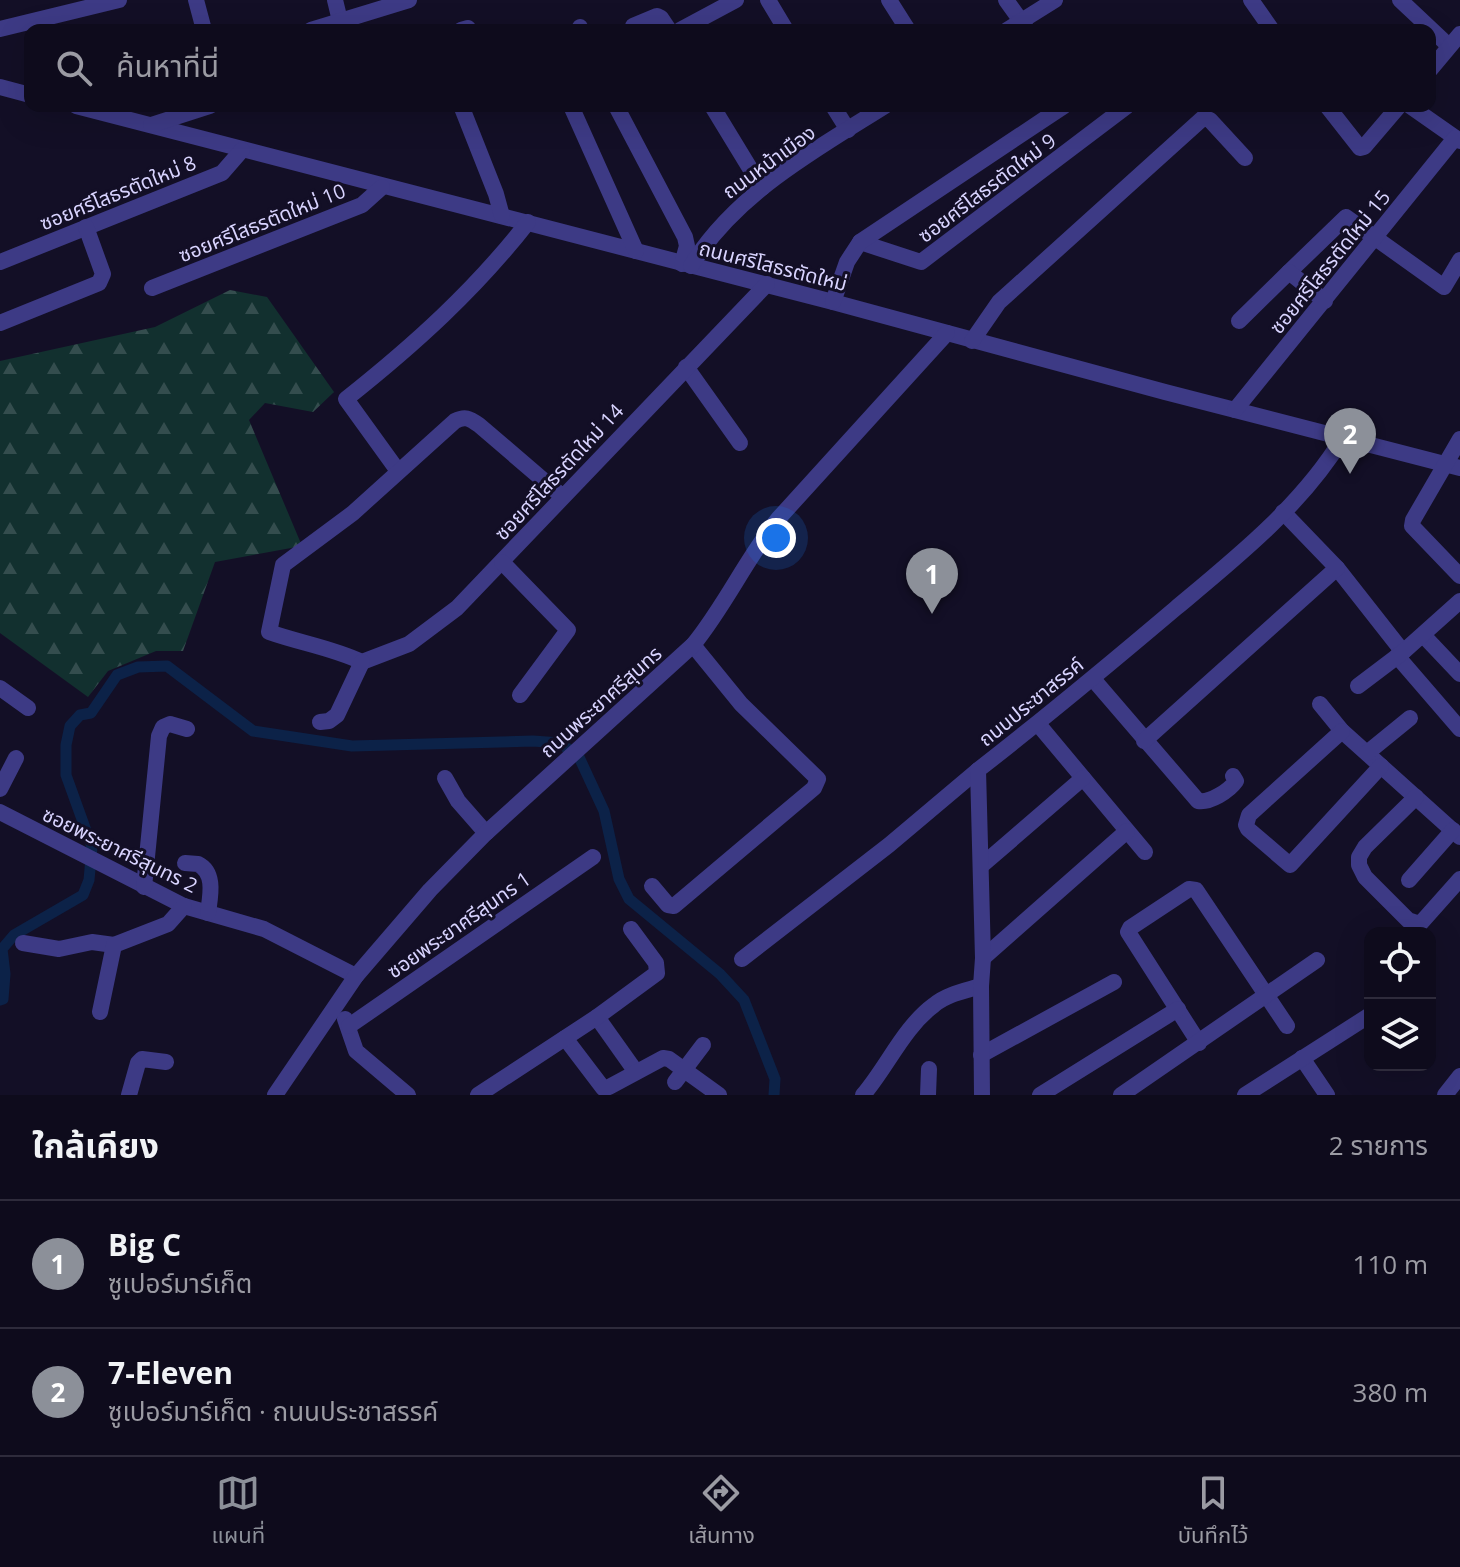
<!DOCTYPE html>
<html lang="th">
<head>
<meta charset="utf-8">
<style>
	:root { --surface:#0e0b1c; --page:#1c1929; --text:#f1f3f6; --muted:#9b9ba3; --line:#2e2b3b; --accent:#8c9099 }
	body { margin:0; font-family:"Open Sans","Noto Sans Thai",sans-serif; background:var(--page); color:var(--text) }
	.controls { position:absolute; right:24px; bottom:24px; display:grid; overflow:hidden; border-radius:16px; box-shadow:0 8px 32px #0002 }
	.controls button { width:72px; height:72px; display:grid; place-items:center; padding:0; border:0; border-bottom:2px solid var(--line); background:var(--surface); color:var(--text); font:40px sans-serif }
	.you { position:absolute; left:776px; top:538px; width:28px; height:28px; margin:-20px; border:6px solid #fff; border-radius:50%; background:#1a73e8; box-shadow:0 0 0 12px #1a73e833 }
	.badge { display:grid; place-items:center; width:52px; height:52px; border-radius:50%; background:var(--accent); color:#fff; font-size:26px; font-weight:700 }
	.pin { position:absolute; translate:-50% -66px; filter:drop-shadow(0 2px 4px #0008) }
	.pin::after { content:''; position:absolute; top:42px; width:28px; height:24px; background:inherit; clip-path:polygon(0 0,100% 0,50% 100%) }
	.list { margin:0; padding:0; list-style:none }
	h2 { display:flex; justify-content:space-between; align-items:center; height:104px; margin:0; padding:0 32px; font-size:34px }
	h2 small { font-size:26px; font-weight:400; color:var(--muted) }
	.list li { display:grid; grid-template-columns:52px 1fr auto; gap:24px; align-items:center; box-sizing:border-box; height:128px; padding:0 32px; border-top:2px solid var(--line) }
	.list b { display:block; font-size:30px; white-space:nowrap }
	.list p { margin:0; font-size:26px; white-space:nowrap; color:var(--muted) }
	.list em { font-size:26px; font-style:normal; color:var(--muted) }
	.icon { flex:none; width:44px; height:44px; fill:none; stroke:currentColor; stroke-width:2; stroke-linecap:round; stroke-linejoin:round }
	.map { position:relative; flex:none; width:1460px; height:1095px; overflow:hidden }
	.search { position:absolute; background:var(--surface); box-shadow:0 8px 32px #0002; left:24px; right:24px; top:24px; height:88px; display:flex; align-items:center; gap:20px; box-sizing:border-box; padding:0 28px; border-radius:16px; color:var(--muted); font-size:30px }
	.sheet { height:360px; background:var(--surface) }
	nav { display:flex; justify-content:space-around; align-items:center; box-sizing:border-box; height:112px; border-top:2px solid var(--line); background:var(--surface); font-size:22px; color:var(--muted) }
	nav a { display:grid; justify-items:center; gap:4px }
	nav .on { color:var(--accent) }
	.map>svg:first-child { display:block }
</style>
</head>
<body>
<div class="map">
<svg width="1460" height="1095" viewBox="0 0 1460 1095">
	<defs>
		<pattern id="forest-firs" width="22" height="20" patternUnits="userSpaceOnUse" patternTransform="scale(2)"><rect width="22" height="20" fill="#12302f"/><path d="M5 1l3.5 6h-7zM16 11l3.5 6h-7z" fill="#344d4e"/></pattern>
	</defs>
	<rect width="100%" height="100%" fill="#130f26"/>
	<polygon fill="url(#forest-firs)" points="230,290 267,297 334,392 313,412 265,403 249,420 302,546 215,562 183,651 156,651 108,671 88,697 0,633 0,361 155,327"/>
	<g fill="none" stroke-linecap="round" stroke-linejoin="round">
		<polyline stroke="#0c2248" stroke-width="11" points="0,1000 3,999 5,974 2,949 14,935 83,895 89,880 92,847 66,775 66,745 70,726 80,715 91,713 117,675 138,667 167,666 253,731 352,746 533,741 560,743 579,757 604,811 619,879 629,899 720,974 744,1000 775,1079 774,1095"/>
		<g stroke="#3d3a85" stroke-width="16">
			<polyline points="196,0 204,30"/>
			<polyline points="335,0 342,29"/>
			<polyline points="768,0 786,30"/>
			<polyline points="889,0 908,30"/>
			<polyline points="1006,0 1026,28"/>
			<polyline points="1251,0 1272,30"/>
			<polyline points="1400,0 1449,46"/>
			<polyline points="633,26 657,16 661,18 669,30"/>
			<polyline points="580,27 581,30"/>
			<polyline points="0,29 119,0"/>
			<polyline points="311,30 409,0"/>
			<polyline points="461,30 468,28"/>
			<polyline points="680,30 736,0"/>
			<polyline points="1007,30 1055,0"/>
			<polyline points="1430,70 1460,34"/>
			<polyline points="0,87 30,95"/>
			<polyline points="76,106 833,302 1165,392 1460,468"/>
			<polyline points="571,106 636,251"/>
			<polyline points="616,106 685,237 687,246 682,264"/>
			<polyline points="712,106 762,188"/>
			<polyline points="833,106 848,130"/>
			<polyline points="1327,106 1360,148 1364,147 1399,106"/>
			<polyline points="1410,106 1460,141"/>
			<polyline points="462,108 496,194 502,216"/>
			<polyline points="151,125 210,106"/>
			<polyline points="860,242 921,262 1127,106"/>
			<polyline points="0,262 222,173 242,150"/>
			<path d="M691 266C735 194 815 150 885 106"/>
			<polyline points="1289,272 1346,217 1444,287 1460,260"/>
			<polyline points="152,288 362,205 382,187"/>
			<polyline points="833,302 847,262 860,242 1064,106"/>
			<polyline points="1239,321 1289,272 1325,301"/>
			<polyline points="0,323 99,283 103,274 86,227"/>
			<polyline points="972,341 999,302 1203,118 1210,120 1245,158"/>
			<polyline points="686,367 740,443"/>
			<polyline points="1235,410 1455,138"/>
			<polyline points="1460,439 1413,520 1412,526 1460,576"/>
			<path d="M398 471 346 399C414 345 475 290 528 222"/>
			<path d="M563 497 479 425C469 418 465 416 455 421L353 513 283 565 269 632C300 643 333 648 362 662L409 644 457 608 767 284"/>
			<polyline points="502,562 568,630 520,695"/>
			<polyline points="1337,568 1403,652"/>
			<polyline points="1423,635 1460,674"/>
			<polyline points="1397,656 1460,729"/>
			<path d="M1093 679 1198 801C1210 803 1229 791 1236 781L1233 776"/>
			<polyline points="1358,686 1403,652 1460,601"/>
			<polyline points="0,688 28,708"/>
			<polyline points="1320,704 1342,731 1460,837"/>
			<polyline points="320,722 329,721 337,715 362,662"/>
			<polyline points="1038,724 1145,852"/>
			<polyline points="1342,731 1249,815 1246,825 1248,829 1290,865 1381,766"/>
			<polyline points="1144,741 1337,568 1283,512"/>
			<polyline points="1367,753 1410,718"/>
			<polyline points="445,778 458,801 486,833"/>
			<polyline points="0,789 16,758"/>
			<polyline points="1416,797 1365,847 1359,857 1359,865 1365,877 1408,920 1420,924 1460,879"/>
			<polyline points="0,812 184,906 264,929 356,976"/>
			<path d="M185 863 198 864C216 873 210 897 208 913"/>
			<polyline points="981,866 1083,778"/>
			<polyline points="1409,880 1453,830"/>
			<polyline points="652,886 668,905 674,906 814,788 818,779 741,704 693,645"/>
			<polyline points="144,887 159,736 163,727 170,724 187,729"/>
			<polyline points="23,943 59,949 92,942 114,945"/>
			<polyline points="983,958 1127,831"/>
			<polyline points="742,959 889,845 978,770"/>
			<polyline points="100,1012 114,945 168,924 184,906"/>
			<polyline points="597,1017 636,1072"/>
			<polyline points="345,1019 356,1051 408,1095"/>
			<polyline points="349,1026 593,857"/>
			<polyline points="565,1038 603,1088 609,1087 663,1058 669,1059 719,1095"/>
			<polyline points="1199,1043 1128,932 1130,928 1189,889 1196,890 1287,1026"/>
			<polyline points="981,1055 1114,982"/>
			<polyline points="1302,1058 1327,1095"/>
			<polyline points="675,1082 703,1045"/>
			<polyline points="129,1095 138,1063 142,1059 166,1062"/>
			<path d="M275 1095 356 976 430 890 486 833 693 645C725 606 746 559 778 519L947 333"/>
			<polyline points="478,1095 597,1017 657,973 656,963 631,929"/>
			<path d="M863 1095C887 1067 904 1027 934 1005 947 994 965 991 981 986"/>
			<polyline points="928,1095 929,1069"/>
			<path d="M982 1095 981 986 983 958 978 770C1045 718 1111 663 1176 608 1236 558 1301 506 1342 439"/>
			<polyline points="1040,1095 1178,1009"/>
			<polyline points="1121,1095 1317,960"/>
			<polyline points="1245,1095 1370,1015"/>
			<polyline points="1445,1095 1460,1076"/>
		</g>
	</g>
	<g text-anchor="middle" stroke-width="6" stroke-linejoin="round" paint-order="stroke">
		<g font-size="20" fill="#d9d4ff" stroke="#130f26">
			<text transform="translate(769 162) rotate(-36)" y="7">ถนนหน้าเมือง</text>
			<text transform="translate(987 188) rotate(-37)" y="7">ซอยศรีโสธรตัดใหม่ 9</text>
			<text transform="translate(118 193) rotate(-22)" y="7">ซอยศรีโสธรตัดใหม่ 8</text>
			<text transform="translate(262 223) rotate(-22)" y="7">ซอยศรีโสธรตัดใหม่ 10</text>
			<text transform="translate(1330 262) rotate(-51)" y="7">ซอยศรีโสธรตัดใหม่ 15</text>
			<text transform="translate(773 266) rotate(14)" y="7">ถนนศรีโสธรตัดใหม่</text>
			<text transform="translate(559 472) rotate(-47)" y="7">ซอยศรีโสธรตัดใหม่ 14</text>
			<text transform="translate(601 702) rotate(-42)" y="7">ถนนพระยาศรีสุนทร</text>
			<text transform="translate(1031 702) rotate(-39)" y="7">ถนนประชาสรรค์</text>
			<text transform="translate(120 850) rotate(26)" y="7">ซอยพระยาศรีสุนทร 2</text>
			<text transform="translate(459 925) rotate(-35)" y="7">ซอยพระยาศรีสุนทร 1</text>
		</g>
	</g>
</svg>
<div class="controls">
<button><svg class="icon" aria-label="locate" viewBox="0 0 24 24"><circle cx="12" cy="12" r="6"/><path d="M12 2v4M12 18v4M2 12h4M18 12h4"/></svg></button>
<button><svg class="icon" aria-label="layers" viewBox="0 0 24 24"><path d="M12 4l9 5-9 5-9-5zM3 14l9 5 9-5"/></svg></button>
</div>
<div class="you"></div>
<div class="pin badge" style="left:932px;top:614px">1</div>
<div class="pin badge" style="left:1350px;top:474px">2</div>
<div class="search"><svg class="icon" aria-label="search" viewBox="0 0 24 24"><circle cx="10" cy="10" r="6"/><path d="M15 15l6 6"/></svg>ค้นหาที่นี่</div>
</div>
<section class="sheet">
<h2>ใกล้เคียง<small>2 รายการ</small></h2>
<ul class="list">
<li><span class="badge">1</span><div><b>Big C</b><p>ซูเปอร์มาร์เก็ต</p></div><em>110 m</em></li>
<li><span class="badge">2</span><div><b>7-Eleven</b><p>ซูเปอร์มาร์เก็ต · ถนนประชาสรรค์</p></div><em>380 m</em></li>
</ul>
</section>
<nav>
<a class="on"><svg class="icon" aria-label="map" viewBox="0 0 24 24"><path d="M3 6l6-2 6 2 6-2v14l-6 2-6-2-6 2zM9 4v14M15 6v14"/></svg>แผนที่</a>
<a><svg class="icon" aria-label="directions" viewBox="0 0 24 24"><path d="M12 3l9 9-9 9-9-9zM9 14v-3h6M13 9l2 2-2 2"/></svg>เส้นทาง</a>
<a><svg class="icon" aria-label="saved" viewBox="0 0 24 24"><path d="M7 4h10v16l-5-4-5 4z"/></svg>บันทึกไว้</a>
</nav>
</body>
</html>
